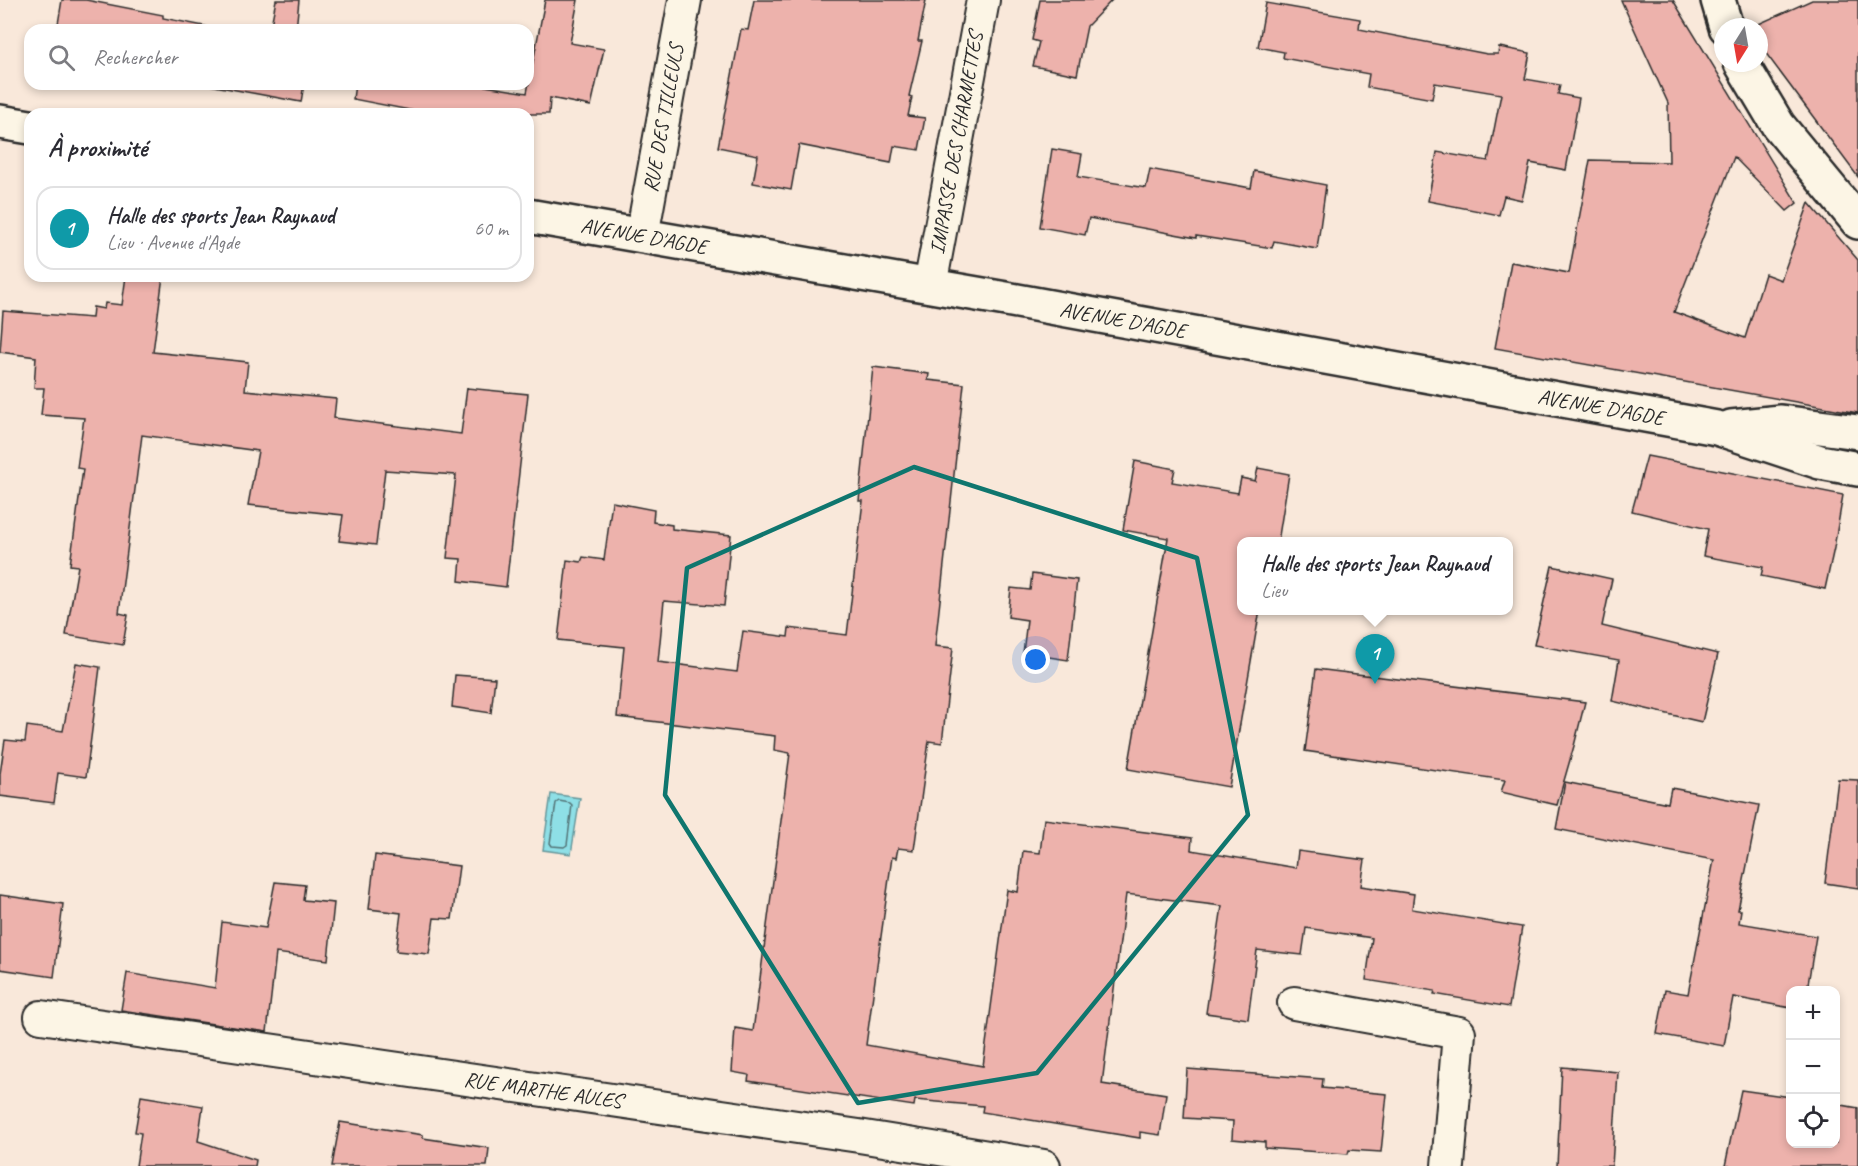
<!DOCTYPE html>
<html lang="fr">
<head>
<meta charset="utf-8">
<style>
	:root { --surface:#fff; --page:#f7f7f7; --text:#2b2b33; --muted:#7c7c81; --line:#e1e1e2; --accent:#d1495b }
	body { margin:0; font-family:Caveat,sans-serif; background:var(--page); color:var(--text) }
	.controls { position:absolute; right:18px; bottom:18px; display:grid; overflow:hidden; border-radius:12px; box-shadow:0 3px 9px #0003 }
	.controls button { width:54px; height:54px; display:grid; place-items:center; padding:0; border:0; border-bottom:2px solid var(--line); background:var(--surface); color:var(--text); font:30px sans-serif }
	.compass { position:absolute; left:1714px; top:18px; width:54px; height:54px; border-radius:50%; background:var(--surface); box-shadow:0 3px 9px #0003; rotate:191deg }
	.you { position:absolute; left:1036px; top:660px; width:21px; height:21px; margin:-15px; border:4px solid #fff; border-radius:50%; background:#1a73e8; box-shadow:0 0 0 9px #1a73e833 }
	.badge { display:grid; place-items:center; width:39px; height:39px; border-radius:50%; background:var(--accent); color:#fff; font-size:20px; font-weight:700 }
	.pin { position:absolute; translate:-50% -50px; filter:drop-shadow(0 2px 3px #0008) }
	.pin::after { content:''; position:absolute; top:32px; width:21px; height:18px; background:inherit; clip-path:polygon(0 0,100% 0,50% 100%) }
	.popup { position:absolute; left:1237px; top:537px; width:276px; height:78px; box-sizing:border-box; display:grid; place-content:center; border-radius:12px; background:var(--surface); filter:drop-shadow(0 2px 4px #0005); font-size:20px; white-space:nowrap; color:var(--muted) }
	.popup b { font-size:22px; color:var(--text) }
	.popup::after { content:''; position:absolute; left:50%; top:100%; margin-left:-12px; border:12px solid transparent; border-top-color:var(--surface) }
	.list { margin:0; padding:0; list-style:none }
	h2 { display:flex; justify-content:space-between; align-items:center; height:78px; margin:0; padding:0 24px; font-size:26px }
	h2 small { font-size:20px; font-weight:400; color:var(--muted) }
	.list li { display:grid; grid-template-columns:39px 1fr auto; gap:18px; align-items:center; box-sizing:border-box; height:84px; margin:0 12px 12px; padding:0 12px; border:2px solid var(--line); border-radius:18px }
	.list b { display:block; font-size:22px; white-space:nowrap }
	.list p { margin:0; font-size:20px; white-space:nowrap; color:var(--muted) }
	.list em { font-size:20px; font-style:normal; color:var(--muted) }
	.icon { flex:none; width:33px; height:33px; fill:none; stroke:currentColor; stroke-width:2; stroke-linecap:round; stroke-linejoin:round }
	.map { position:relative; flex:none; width:1858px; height:1166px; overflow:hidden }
	.search { position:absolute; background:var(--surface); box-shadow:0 3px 9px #0003; left:24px; top:24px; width:510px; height:66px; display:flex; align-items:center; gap:15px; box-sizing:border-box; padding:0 21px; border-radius:18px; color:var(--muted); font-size:22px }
	.panel { position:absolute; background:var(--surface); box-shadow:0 3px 9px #0003; left:24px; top:108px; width:510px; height:174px; border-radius:18px }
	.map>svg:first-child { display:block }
</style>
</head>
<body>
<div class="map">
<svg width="1858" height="1166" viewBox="0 0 1858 1166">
	<rect width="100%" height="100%" fill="#f9e8da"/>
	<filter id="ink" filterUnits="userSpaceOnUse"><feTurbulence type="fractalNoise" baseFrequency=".0167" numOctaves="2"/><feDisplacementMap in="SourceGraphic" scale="12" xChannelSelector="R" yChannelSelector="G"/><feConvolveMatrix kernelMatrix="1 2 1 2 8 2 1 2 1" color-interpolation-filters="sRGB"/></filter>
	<g filter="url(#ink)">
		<polygon fill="#8edfe6" stroke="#66979b" stroke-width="1.5" points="551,794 580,798 571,854 543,850"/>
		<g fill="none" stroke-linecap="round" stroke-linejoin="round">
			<polygon stroke="#537376" stroke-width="1.5" points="559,801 570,803 572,805 567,845 564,847 552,846 550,843 556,803"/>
		</g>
		<g fill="#edb2ac" stroke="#2b2b2b" stroke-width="1.5">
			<polygon points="62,0 86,0 163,15 163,18 224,30 57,30"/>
			<polygon points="276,0 299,0 296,30 270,30"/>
			<polygon points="545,0 578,0 570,43 604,49 591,106 550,98 549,114 430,114 353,99 355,84 473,84 527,93"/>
			<polygon points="754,0 926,0 918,41 922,41 909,96 912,97 908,116 925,118 919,150 894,146 891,163 799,145 791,190 753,183 758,155 718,147 741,29 748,30"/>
			<polygon points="1040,0 1112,0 1087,26 1077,75 1033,66 1039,42 1032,40"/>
			<polygon points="1621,0 1673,0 1797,203 1787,211 1734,157 1674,312 1745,338 1765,274 1781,280 1809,203 1858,260 1858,413 1495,348 1511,262 1569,273 1590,160 1669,162 1668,103"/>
			<polygon points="1812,0 1858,0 1858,177 1759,44 1759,27 1752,27"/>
			<polygon points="1266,3 1360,19 1359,29 1487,54 1498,54 1499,47 1530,53 1525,79 1560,85 1558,94 1579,98 1566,170 1530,163 1522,200 1504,196 1499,215 1428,201 1437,152 1488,161 1501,94 1435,83 1432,99 1367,87 1369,74 1283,58 1284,52 1258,47"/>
			<polygon points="204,84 304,84 301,102"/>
			<polygon points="1052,149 1082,154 1078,177 1146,188 1150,169 1251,188 1254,171 1326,185 1317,249 1274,241 1272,248 1196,236 1196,238 1089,218 1085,235 1040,227"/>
			<polygon points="126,276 163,276 153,352 248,362 245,390 336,399 334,418 461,434 467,388 528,394 506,587 459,581 461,559 447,558 456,475 385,470 376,545 339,541 343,515 248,505 258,451 142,435 119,613 128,615 123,645 66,635 78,566 70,565 83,469 77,468 84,418 41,415 44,388 34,388 36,357 0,352 3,311 92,318 93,307 104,309 105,303 122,305"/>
			<polygon points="873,367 929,374 928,380 964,384 935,646 953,648 942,743 929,741 914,850 898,848 896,858 892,857 866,1045 983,1066 1007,890 1018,892 1023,851 1040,853 1044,819 1192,838 1191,850 1296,868 1298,851 1365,860 1361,886 1414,894 1412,909 1522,927 1509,1007 1434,994 1435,991 1366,980 1372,938 1306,928 1302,955 1257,950 1248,1019 1206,1013 1222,906 1126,894 1102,1084 1166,1094 1160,1135 1140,1132 1140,1138 982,1112 983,1106 915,1100 914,1106 748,1081 749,1075 732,1072 735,1028 753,1031 790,753 774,750 775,736 617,717 624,647 558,640 567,560 581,562 583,557 604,560 612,502 654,510 653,522 672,525 672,529 731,535 724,606 664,601 658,662 737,672 743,631 788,637 789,628 847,635 863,501 859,501"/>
			<polygon points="1647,456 1843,495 1834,548 1825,589 1761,576 1763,567 1703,556 1708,529 1632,511"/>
			<polygon points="1135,461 1175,469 1172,482 1238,493 1241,478 1255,481 1258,468 1289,474 1278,542 1242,542 1242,610 1260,610 1229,787 1128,769 1168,538 1123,530"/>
			<polygon points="1552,566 1612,579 1602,626 1718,654 1702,722 1612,701 1619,660 1534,645"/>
			<polygon points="1032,574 1077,580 1068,660 1023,653 1027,620 1008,617 1011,588 1030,590"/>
			<polygon points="76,663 100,667 86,777 58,773 54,803 0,796 0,774 5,740 25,742 27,726 63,731"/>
			<polygon points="1316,669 1585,702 1574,746 1557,805 1501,792 1505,780 1305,751"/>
			<polygon points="455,675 495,678 491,713 452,707"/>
			<polygon points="1838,779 1858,780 1858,888 1825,883"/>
			<polygon points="1565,782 1668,803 1671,788 1759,805 1738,910 1741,910 1739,923 1816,936 1807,990 1791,990 1791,1008 1733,997 1724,1046 1657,1034 1665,990 1688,994 1714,860 1556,829"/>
			<polygon points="375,855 459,866 452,919 434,918 429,954 396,951 401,913 369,909"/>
			<polygon points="275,882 305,885 303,900 334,903 328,960 276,953 267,1032 121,1010 127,973 215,988 222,922 266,928"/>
			<polygon points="0,895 63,904 54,977 0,969"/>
			<polygon points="1562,1067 1618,1072 1612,1166 1557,1166"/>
			<polygon points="1187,1069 1323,1079 1322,1088 1387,1094 1381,1152 1349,1150 1348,1154 1265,1148 1265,1142 1232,1139 1233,1121 1184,1118"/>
			<polygon points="1741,1090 1791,1097 1791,1143 1836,1143 1836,1104 1858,1108 1858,1166 1725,1166"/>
			<polygon points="141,1096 203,1106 198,1141 256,1160 255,1166 136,1166 141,1133 135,1132"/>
			<polygon points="340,1122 423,1135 423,1138 489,1148 487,1166 332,1166"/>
		</g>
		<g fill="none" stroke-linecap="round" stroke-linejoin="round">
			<g stroke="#2b2b2b" stroke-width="36">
				<g id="street">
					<polyline points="642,236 685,0"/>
					<polyline points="930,286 983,0"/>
					<polyline points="1294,1003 1459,1033 1448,1166"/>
					<polyline points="41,1017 859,1136 1044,1166"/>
				</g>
			</g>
			<g stroke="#2b2b2b" stroke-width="38">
				<g id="secondary">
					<polyline points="1718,0 1726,27"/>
					<polyline points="1741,63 1778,125 1858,222"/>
					<polyline points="0,122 30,127"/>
					<polyline points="528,216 1006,299 1717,428 1820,462 1858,469"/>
					<polyline points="1731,427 1781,422 1858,432"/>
				</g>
			</g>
			<use href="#street" stroke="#fcf5e5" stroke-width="32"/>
			<use href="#secondary" stroke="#fcf5e5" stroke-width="33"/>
		</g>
	</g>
	<path fill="none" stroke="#0f766e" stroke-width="4.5" stroke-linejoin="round" d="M914 467 1197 558 1248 815 1037 1073 858 1103 665 795 687 568Z"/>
	<g text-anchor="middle" stroke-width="6" stroke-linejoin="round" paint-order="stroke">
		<g font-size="21" fill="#2b2b2b" stroke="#fcf5e5">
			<text transform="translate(663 118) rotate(-80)" y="7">RUE DES TILLEULS</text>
			<text transform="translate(956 143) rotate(-80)" y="7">IMPASSE DES CHARMETTES</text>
			<text transform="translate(644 236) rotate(10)" y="7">AVENUE D'AGDE</text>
			<text transform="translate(1123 320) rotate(10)" y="7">AVENUE D'AGDE</text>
			<text transform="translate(1601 407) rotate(10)" y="7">AVENUE D'AGDE</text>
			<text transform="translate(543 1090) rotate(8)" y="7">RUE MARTHE AULES</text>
		</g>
	</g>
</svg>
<div class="controls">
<button>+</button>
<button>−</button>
<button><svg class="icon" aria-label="locate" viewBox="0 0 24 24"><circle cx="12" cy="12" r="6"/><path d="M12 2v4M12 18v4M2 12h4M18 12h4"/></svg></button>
</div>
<svg class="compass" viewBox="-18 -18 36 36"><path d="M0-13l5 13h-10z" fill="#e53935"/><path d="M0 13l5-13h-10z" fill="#7c7c81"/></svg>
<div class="you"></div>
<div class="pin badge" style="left:1375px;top:684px;background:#0f9aa8">1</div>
<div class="popup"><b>Halle des sports Jean Raynaud</b>Lieu</div>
<div class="search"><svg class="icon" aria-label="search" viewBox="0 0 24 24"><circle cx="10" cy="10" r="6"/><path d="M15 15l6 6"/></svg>Rechercher</div>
<section class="panel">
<h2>À proximité<small></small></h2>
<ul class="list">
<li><span class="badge" style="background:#0f9aa8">1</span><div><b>Halle des sports Jean Raynaud</b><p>Lieu · Avenue d'Agde</p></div><em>60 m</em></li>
</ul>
</section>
</div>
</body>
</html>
